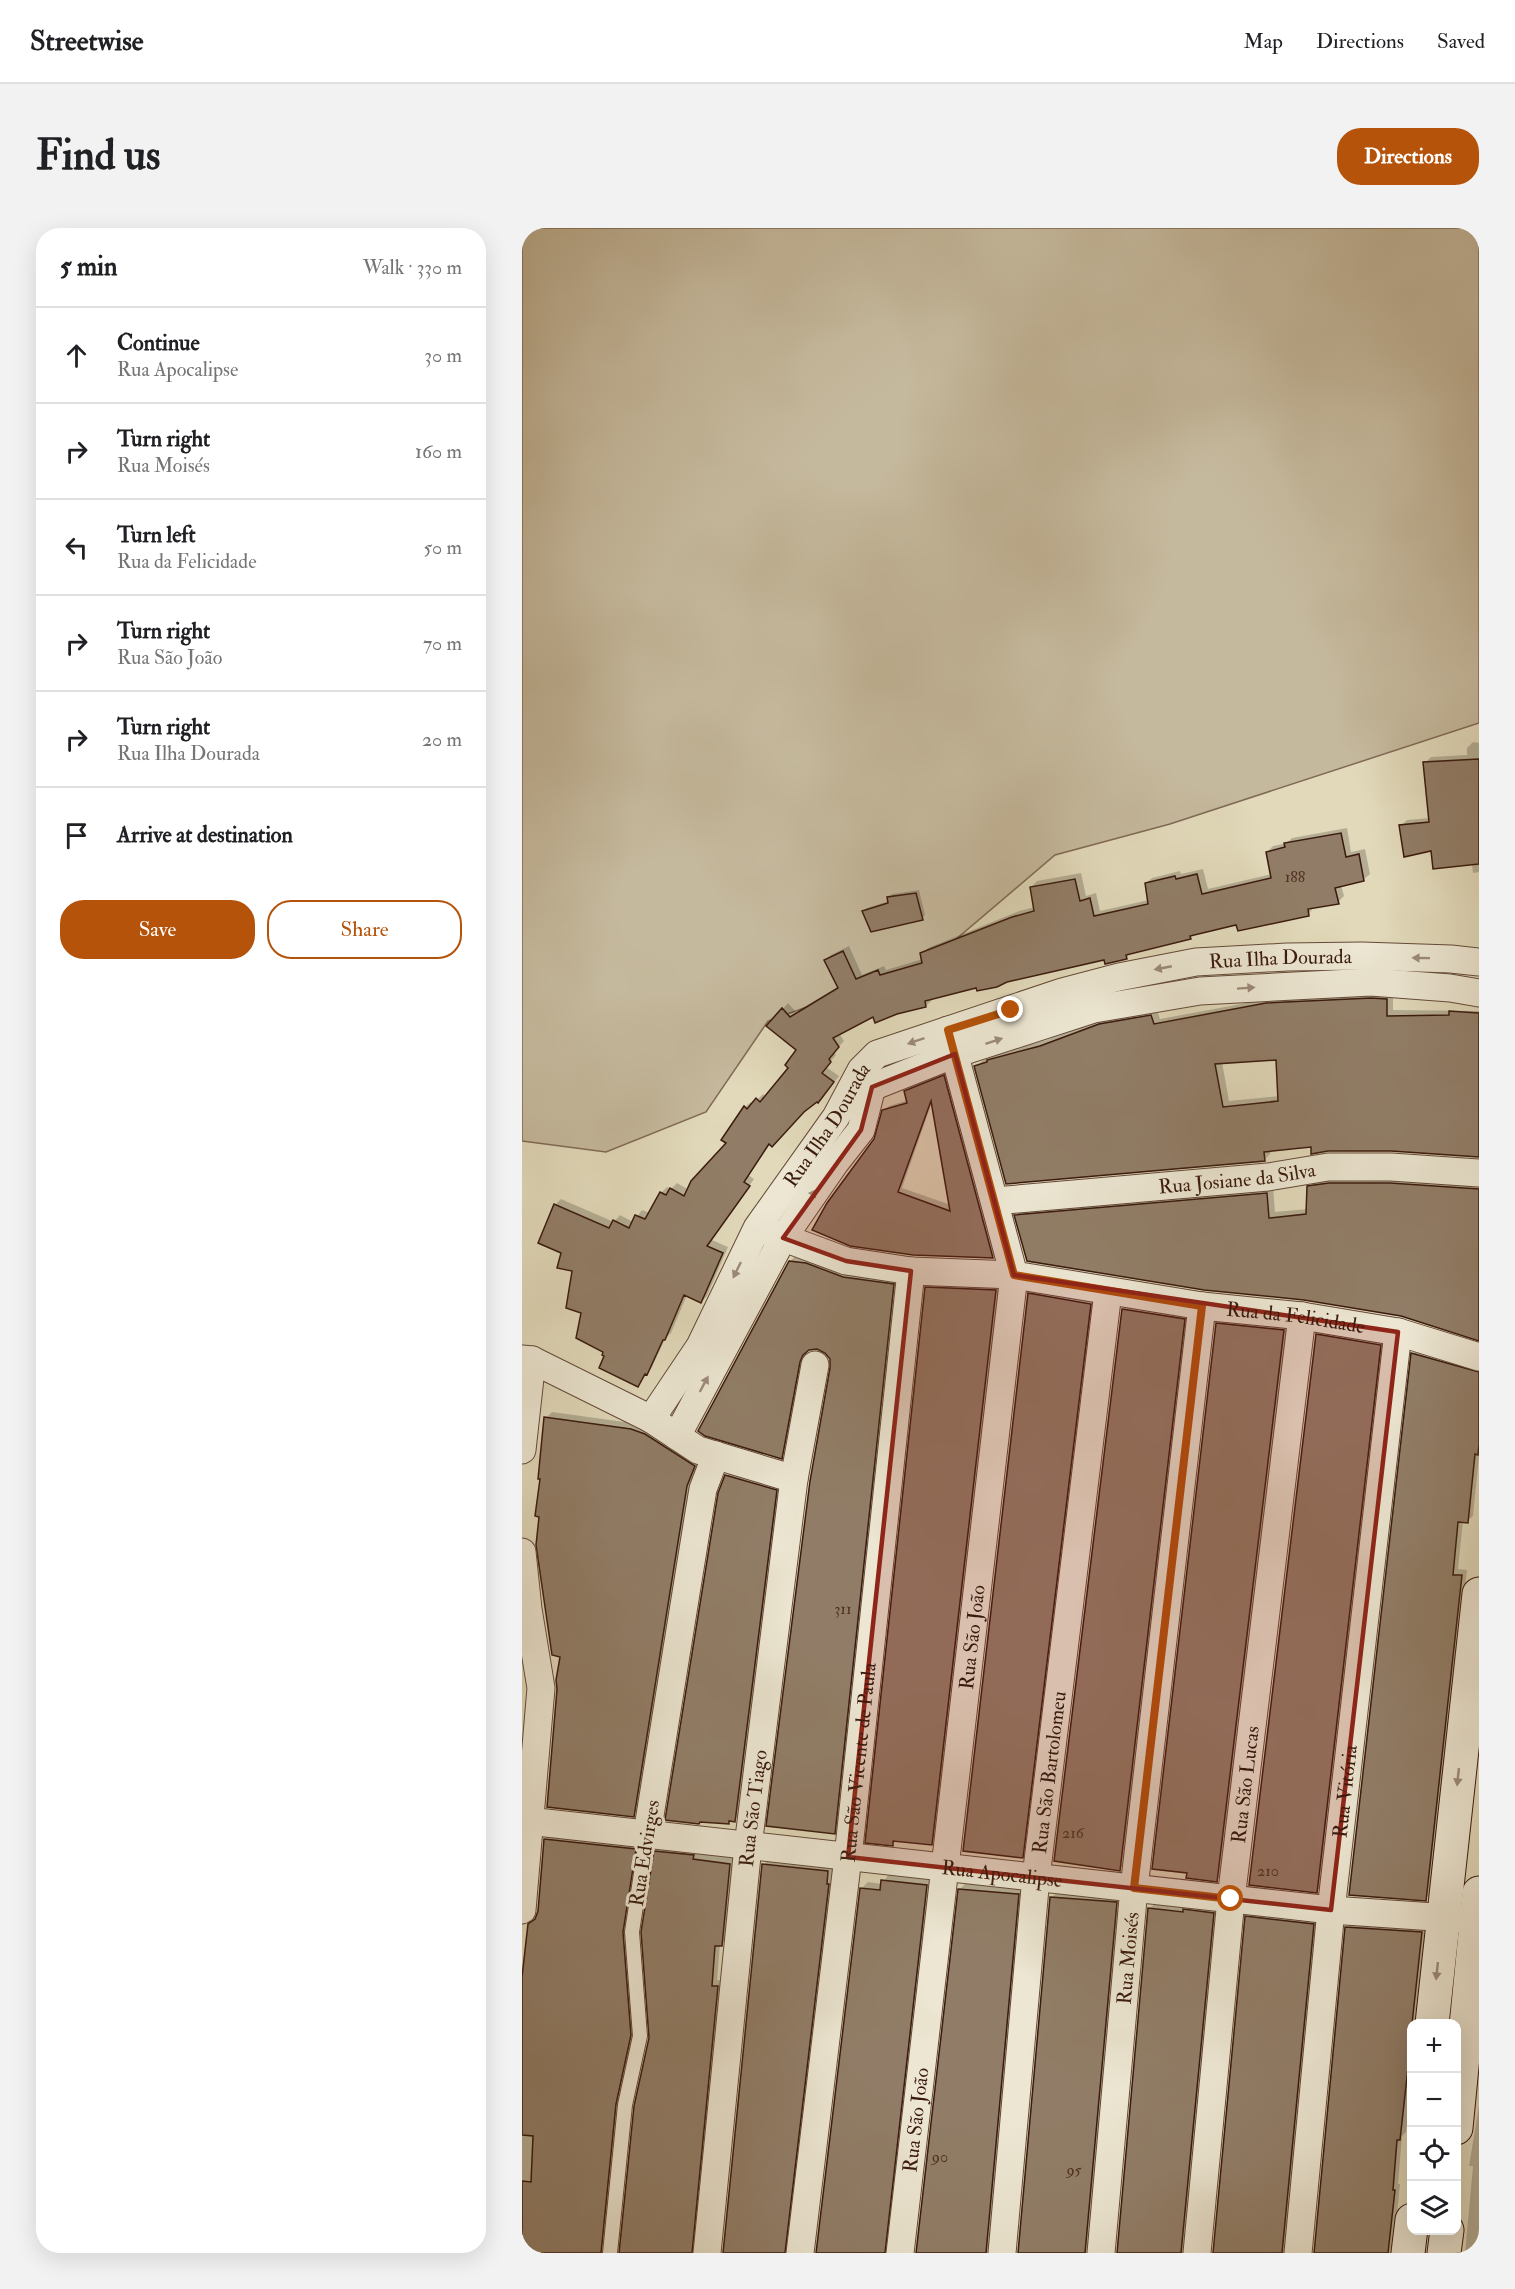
<!DOCTYPE html>
<html lang="en">
<head>
<meta charset="utf-8">
<style>
	:root { --surface:#fff; --page:#f2f2f2; --text:#202124; --muted:#757577; --line:#e0e0e0; --accent:#b45309 }
	body { margin:0; font-family:"IM FELL Double Pica",serif; background:var(--page); color:var(--text) }
	.controls { position:absolute; right:18px; bottom:18px; display:grid; overflow:hidden; border-radius:12px; box-shadow:0 6px 24px #0002 }
	.controls button { width:54px; height:54px; display:grid; place-items:center; padding:0; border:0; border-bottom:2px solid var(--line); background:var(--surface); color:var(--text); font:30px sans-serif }
	.stop { position:absolute; width:18px; height:18px; margin:-14px; border:4px solid #b45309; border-radius:50%; background:#fff }
	.stop.end { background:#b45309; border-color:#fff; box-shadow:0 2px 6px #0008 }
	.list { margin:0; padding:0; list-style:none }
	h2 { display:flex; justify-content:space-between; align-items:center; height:78px; margin:0; padding:0 24px; font-size:26px }
	h2 small { font-size:20px; font-weight:400; color:var(--muted) }
	.list li { display:grid; grid-template-columns:39px 1fr auto; gap:18px; align-items:center; box-sizing:border-box; height:96px; padding:0 24px; border-top:2px solid var(--line) }
	.list b { display:block; font-size:22px; white-space:nowrap }
	.list p { margin:0; font-size:20px; white-space:nowrap; color:var(--muted) }
	.list em { font-size:20px; font-style:normal; color:var(--muted) }
	.actions { display:flex; gap:12px; padding:18px 24px }
	.actions a { flex:1; padding:14px 0; border:2px solid var(--accent); border-radius:24px; text-align:center; font-size:21px; color:var(--accent) }
	.actions .main { background:var(--accent); color:#fff }
	.icon { flex:none; width:33px; height:33px; fill:none; stroke:currentColor; stroke-width:2; stroke-linecap:round; stroke-linejoin:round }
	.map { position:relative; flex:none; width:957px; height:2025px; overflow:hidden; border-radius:24px }
	header { display:flex; align-items:center; gap:36px; box-sizing:border-box; height:84px; padding:0 30px; background:var(--surface); border-bottom:2px solid var(--line) }
	header strong { font-size:28px }
	nav { display:flex; gap:33px; margin-inline-start:auto; font-size:21px }
	.intro { display:flex; align-items:center; justify-content:space-between; box-sizing:border-box; height:144px; padding:0 36px }
	h1 { margin:0; font-size:42px }
	.button { padding:15px 27px; border-radius:24px; background:var(--accent); color:#fff; font-size:21px; font-weight:700 }
	main { display:flex; gap:36px; padding:0 36px }
	aside { flex:1; background:var(--surface); border-radius:24px; box-shadow:0 6px 24px #0002 }
	.map>svg:first-child { display:block }
</style>
</head>
<body>
<header>
<strong>Streetwise</strong>
<nav><a>Map</a><a>Directions</a><a>Saved</a></nav>
</header>
<div class="intro"><h1>Find us</h1><a class="button">Directions</a></div>
<main>
<aside>
<h2>5 min<small>Walk · 330 m</small></h2>
<ul class="list">
<li><svg class="icon" aria-label="ahead" viewBox="0 0 24 24"><path d="M12 20V5M6 11l6-6 6 6"/></svg><div><b>Continue</b><p>Rua Apocalipse</p></div><em>30 m</em></li>
<li><svg class="icon" aria-label="right" viewBox="0 0 24 24"><path d="M7 20v-9h11M14 6l5 5-5 5"/></svg><div><b>Turn right</b><p>Rua Moisés</p></div><em>160 m</em></li>
<li><svg class="icon" aria-label="left" viewBox="0 0 24 24"><path d="M17 20v-9H6M10 6l-5 5 5 5"/></svg><div><b>Turn left</b><p>Rua da Felicidade</p></div><em>50 m</em></li>
<li><svg class="icon" aria-label="right" viewBox="0 0 24 24"><path d="M7 20v-9h11M14 6l5 5-5 5"/></svg><div><b>Turn right</b><p>Rua São João</p></div><em>70 m</em></li>
<li><svg class="icon" aria-label="right" viewBox="0 0 24 24"><path d="M7 20v-9h11M14 6l5 5-5 5"/></svg><div><b>Turn right</b><p>Rua Ilha Dourada</p></div><em>20 m</em></li>
<li><svg class="icon" aria-label="arrive" viewBox="0 0 24 24"><path d="M6 21V4h12l-3 4 3 4H6"/></svg><div><b>Arrive at destination</b></div></li>
</ul>
<div class="actions"><a class="main">Save</a><a>Share</a></div>
</aside>
<div class="map">
<svg width="957" height="2025" viewBox="0 0 957 2025">
	<rect width="100%" height="100%" fill="#e1d9ba"/>
	<filter id="stains"><feTurbulence type="fractalNoise" baseFrequency=".00333" numOctaves="4"/><feColorMatrix values="0 0 0 0 .2 0 0 0 0 .09 0 0 0 0 .02 0 0 0 .5 -.17"/></filter>
	<radialGradient id="worn" r=".72"><stop offset=".6" stop-color="#630" stop-opacity="0"/><stop offset="1" stop-color="#630" stop-opacity=".3"/></radialGradient>
	<polygon fill="#c5b99d" stroke="#806a56" stroke-width="1.5" points="0,0 957,0 957,495 648,596 533,627 406,735 246,793 184,884 84,924 0,913"/>
	<g fill="#0003" fill-rule="evenodd">
		<polygon points="951,514 957,515 957,644 951,645 950,636 911,622 879,598 885,592 908,590 903,535 909,529 945,527 945,520"/>
		<polygon points="825,600 829,624 843,621 848,646 842,651 819,657 822,668 816,674 792,678 787,686 715,695 672,706 668,710 610,724 604,730 583,731 409,770 410,772 404,778 352,787 317,805 322,813 312,824 314,827 304,839 317,848 302,867 248,915 226,947 232,951 190,1012 206,1019 185,1068 179,1074 165,1067 149,1105 144,1109 130,1139 116,1157 84,1123 52,1042 41,1024 33,977 39,971 92,994 98,987 111,994 120,982 128,985 139,965 145,959 149,961 155,955 167,962 206,915 223,879 229,874 231,876 241,866 245,869 269,839 276,822 261,781 266,775 274,784 317,758 304,733 309,727 327,718 340,747 362,738 364,742 401,731 400,726 406,720 497,683 513,679 509,659 515,653 559,645 564,668 574,665 578,683 627,672 624,655 630,650 658,643 659,646 681,641 686,661 750,646 745,624 751,618 765,615 770,610"/>
		<polygon points="397,662 403,687 400,690 342,683 345,680 367,673 367,670 370,666"/>
		<path d="M871 765V782L957 783V928L791 917 748 922V926L742 932 454 839 460 833 473 826 525 812 584 790 635 782 638 791 751 770ZM756 830 757 868 707 873 700 834Z"/>
		<path d="M426 844 475 1024 471 1029 391 1026 353 912 362 882 367 878 386 872 384 864 389 859ZM410 874 429 977 380 960Z"/>
		<polygon points="815,949 957,955 957,1112 879,1087 494,988 500,981 751,959 753,984 786,981 787,959 793,953"/>
		<polygon points="273,1028 376,1051 317,1599 312,1605 310,1140 309,1131 304,1123 295,1120 285,1122 265,1224 259,1229 268,1034"/>
		<polygon points="410,1054 479,1057 415,1609 409,1615 375,1612 371,1616 345,1613 405,1060"/>
		<polygon points="513,1060 573,1070 505,1623 500,1628 507,1066"/>
		<polygon points="606,1076 667,1086 603,1636 598,1641 601,1081"/>
		<polygon points="702,1089 768,1096 701,1645 695,1652 695,1096"/>
		<polygon points="801,1101 864,1111 801,1657 795,1663 795,1107"/>
		<polygon points="896,1120 957,1139 957,1228 951,1288 945,1293 941,1293 936,1341 945,1342 909,1665 903,1671 828,1666 891,1125"/>
		<polygon points="30,1184 117,1196 178,1231 117,1581 111,1587 39,1427 19,1288 24,1190"/>
		<polygon points="210,1242 259,1257 218,1587 206,1595 205,1248"/>
		<polygon points="30,1605 119,1615 107,1697 114,1800 89,2025 0,2025 0,1766 17,1684 23,1611"/>
		<polygon points="139,1617 214,1630 206,1711 198,1717 195,1752 201,1753 176,2025 99,2025 128,1810 133,1623"/>
		<polygon points="248,1631 311,1638 270,2025 202,2025 241,1637"/>
		<polygon points="367,1646 410,1651 370,2025 295,2025 340,1660 346,1654 360,1656"/>
		<polygon points="444,1655 502,1660 472,2025 395,2025 438,1661"/>
		<polygon points="536,1664 600,1668 571,2025 497,2025 529,1670"/>
		<polygon points="634,1675 697,1679 666,2025 596,2025 627,1681"/>
		<polygon points="731,1683 797,1690 767,2025 692,2025 725,1689"/>
		<polygon points="831,1693 906,1698 896,1796 890,1796 890,1854 884,1904 880,1908 876,1956 878,1956 871,2025 793,2025 825,1699"/>
		<polygon points="957,1878 957,2025 943,2025 951,1938 947,1938"/>
	</g>
	<g fill="#917d67" stroke="#3a1a0e" stroke-width="1.5" fill-rule="evenodd">
		<polygon points="957,531 957,636 911,641 909,623 882,629 877,597 907,594 901,534"/>
		<polygon points="819,605 824,629 837,626 842,653 813,660 817,676 786,681 787,688 716,703 714,697 668,708 669,711 604,727 605,731 583,736 582,732 485,754 475,759 455,763 454,760 403,773 404,779 375,786 353,795 351,789 311,810 317,819 307,831 309,834 300,845 312,854 296,875 295,874 282,884 250,919 247,916 222,954 228,958 185,1018 201,1025 179,1075 162,1067 143,1112 141,1112 125,1147 123,1146 116,1159 77,1140 82,1128 80,1127 81,1124 54,1110 59,1085 44,1080 50,1043 35,1040 39,1025 16,1015 32,976 87,1000 91,992 107,1000 113,987 123,991 138,964 144,967 148,960 162,968 169,953 204,915 199,912 222,878 225,881 234,870 238,874 266,840 263,837 274,822 244,798 260,780 268,789 316,760 302,732 321,723 334,751 356,742 358,747 400,735 398,725 490,689 512,683 508,659 553,651 558,673 568,670 572,688 626,676 623,655 653,648 654,651 675,646 680,666 749,650 744,624 763,619 762,615"/>
		<polygon points="394,665 401,692 349,704 340,683 366,675 365,669"/>
		<path d="M849 770 865 771V788L927 787V783L957 785V929L869 923H806L789 926V919L742 924 743 933 484 956 452 838 465 834V832L518 818 577 796 629 787 632 796 744 775ZM754 832 756 873 701 879 693 836Z"/>
		<path d="M422 847 471 1030 391 1027 328 1018 290 1002 305 975 352 911 360 882 385 875 382 863ZM409 873 428 983 376 964Z"/>
		<polygon points="807,955 868,955 957,961 957,1113 879,1088 782,1072 682,1062 505,1033 492,987 745,965 747,990 784,986 785,958"/>
		<polygon points="267,1033 284,1035 321,1049 372,1056 313,1606 244,1598 288,1253 308,1140 308,1131 303,1125 295,1121 287,1122 281,1127 278,1134 260,1231 183,1208 176,1203"/>
		<polygon points="403,1059 474,1062 410,1617 371,1613 371,1618 343,1615"/>
		<polygon points="506,1065 569,1076 501,1630 441,1623"/>
		<polygon points="600,1081 663,1091 598,1643 532,1633"/>
		<polygon points="694,1095 762,1102 695,1654 664,1650 665,1645 630,1641"/>
		<polygon points="794,1106 859,1117 795,1665 727,1657"/>
		<polygon points="889,1125 957,1144 957,1216 956,1227 953,1226 946,1295 936,1294 931,1347 940,1347 904,1673 827,1667"/>
		<polygon points="22,1189 109,1201 123,1206 173,1238 165,1258 112,1589 25,1579 35,1461 34,1452 38,1429 30,1427 14,1317 17,1289 13,1288 18,1251 16,1251"/>
		<polygon points="203,1247 255,1262 213,1594 207,1593 207,1596 178,1594 177,1596 143,1592 196,1265"/>
		<polygon points="22,1611 114,1621 101,1704 109,1807 94,1876 79,2025 0,2025 0,1953 9,1954 11,1908 0,1907 0,1749 6,1696 13,1691 16,1683"/>
		<polygon points="132,1623 172,1627 171,1631 208,1636 200,1718 193,1718 190,1758 196,1758 170,2025 97,2025 112,1878 127,1810 119,1704"/>
		<polygon points="240,1636 306,1643 305,1656 307,1656 263,2025 201,2025"/>
		<polygon points="359,1652 405,1657 363,2025 294,2025 338,1660 358,1662"/>
		<polygon points="436,1661 497,1666 464,2025 394,2025"/>
		<polygon points="528,1669 595,1674 563,2025 496,2025"/>
		<polygon points="626,1680 661,1684 661,1681 692,1685 659,2025 595,2025"/>
		<polygon points="723,1688 792,1696 760,2025 691,2025"/>
		<polygon points="823,1699 900,1704 890,1796 890,1841 886,1840 878,1912 875,1912 871,1962 873,1962 866,2025 792,2025"/>
	</g>
	<g fill="none" stroke-linecap="round" stroke-linejoin="round">
		<g stroke="#644a39" stroke-width="16">
			<polyline id="lane" points="88,2025 103,1877 118,1808 110,1704 125,1606"/>
		</g>
		<g stroke="#644a39" stroke-width="29">
			<g id="street">
				<path id="s1" d="M473 973 746 949 806 939H869L957 945"/>
				<path id="s2" d="M246 1004 324 1033 389 1043 492 1047 680 1078 780 1088 876 1104 957 1129"/>
				<polyline points="0,1131 10,1132 129,1191 176,1222 272,1251"/>
				<path id="s3" d="M129 1191 178 1118 235 1000 314 889 339 842 355 826 540 764 597 749 674 734 765 729 840 728 929 731 957 734"/>
				<polyline points="155,1208 261,1010 313,935 339,902 350,859 433,826 572,781 678,763 849,754 928,760 957,765"/>
				<polyline points="0,1222 10,1132"/>
				<polyline points="0,1324 6,1381 19,1460 0,1682"/>
				<path id="s4" d="M6 1593 809 1682 942 1691"/>
				<polyline points="125,1606 176,1291 181,1261 194,1227"/>
				<path id="s5" d="M185 2025 226 1618 272 1251 293 1137"/>
				<path id="s6" d="M278 2025 326 1629 389 1043"/>
				<path id="s7" d="M378 2025 492 1047 426 802"/>
				<path id="s8" d="M480 2025 514 1649 586 1064"/>
				<path id="s9" d="M579 2025 612 1660 680 1078"/>
				<path id="s10" d="M675 2025 709 1671 780 1088"/>
				<path id="s11" d="M776 2025 809 1682 876 1104"/>
			</g>
		</g>
		<g stroke="#3a1a0e" stroke-width="35">
			<g id="secondary">
				<polyline points="910,1796 957,1366"/>
				<polyline points="934,1900 957,1665"/>
				<polyline points="886,2025 890,1992"/>
				<polyline points="922,2025 925,2002"/>
			</g>
		</g>
		<use href="#lane" stroke="#ece6d2" stroke-width="14"/>
		<use href="#street" stroke="#ece6d2" stroke-width="27"/>
		<use href="#secondary" stroke="#ece6d2" stroke-width="33"/>
	</g>
	<defs><path id="oneway-solid" d="M-6-.8H1V-3.2L6.5 0L1 3.2V.8H-6Z" transform="scale(1.5)"/></defs>
	<g fill="#9c8a7a">
		<use href="#oneway-solid" transform="translate(899 730) rotate(-179)"/>
		<use href="#oneway-solid" transform="translate(641 740) rotate(169)"/>
		<use href="#oneway-solid" transform="translate(724 760) rotate(-4)"/>
		<use href="#oneway-solid" transform="translate(394 813) rotate(161)"/>
		<use href="#oneway-solid" transform="translate(472 813) rotate(-18)"/>
		<use href="#oneway-solid" transform="translate(289 969) rotate(-55)"/>
		<use href="#oneway-solid" transform="translate(215 1042) rotate(116)"/>
		<use href="#oneway-solid" transform="translate(182 1156) rotate(-62)"/>
		<use href="#oneway-solid" transform="translate(936 1549) rotate(96)"/>
		<use href="#oneway-solid" transform="translate(915 1743) rotate(96)"/>
	</g>
	<g fill="none" stroke-linecap="round" stroke-linejoin="round">
		<polyline stroke="#b45309" stroke-width="8" points="489,782 426,802 492,1047 680,1078 612,1660 709,1671"/>
	</g>
	<path fill="#8f2418" fill-opacity="0.2" stroke="#8f2418" stroke-width="4.5" stroke-linejoin="round" d="M433 826 492 1047 876 1104 809 1682 326 1629 389 1043 324 1033 261 1010 339 902 350 859Z"/>
	<g text-anchor="middle" stroke-width="6" stroke-linejoin="round" paint-order="stroke">
		<g font-size="16" fill="#503324">
			<text x="773" y="654">188</text>
			<text x="321" y="1386">311</text>
			<text x="551" y="1610">216</text>
			<text x="746" y="1648">210</text>
			<text x="418" y="1934">90</text>
			<text x="552" y="1947">95</text>
		</g>
		<g font-size="20" fill="#3a1a0e" stroke="#ece6d2">
			<text dy="7" stroke="none"><textPath href="#s3" startOffset="848">Rua Ilha Dourada</textPath></text>
			<text dy="7" stroke="none"><textPath href="#s3" startOffset="344">Rua Ilha Dourada</textPath></text>
			<text dy="7" stroke="none"><textPath href="#s1" startOffset="243">Rua Josiane da Silva</textPath></text>
			<text dy="7" stroke="none"><textPath href="#s2" startOffset="537">Rua da Felicidade</textPath></text>
			<text dy="7" stroke="none"><textPath href="#s7" startOffset="620">Rua São João</textPath></text>
			<text dy="7" stroke="none"><textPath href="#s6" startOffset="494">Rua São Vicente de Paula</textPath></text>
			<text dy="7" stroke="none"><textPath href="#s8" startOffset="483">Rua São Bartolomeu</textPath></text>
			<text dy="7" stroke="none"><textPath href="#s10" startOffset="471">Rua São Lucas</textPath></text>
			<text dy="7" stroke="none"><textPath href="#s11" startOffset="464">Rua Vitória</textPath></text>
			<text dy="7" stroke="none"><textPath href="#s5" startOffset="447">Rua São Tiago</textPath></text>
			<text transform="translate(122 1625) rotate(-81)" y="7">Rua Edvirges</text>
			<text dy="7" stroke="none"><textPath href="#s4" startOffset="477">Rua Apocalipse</textPath></text>
			<text dy="7" stroke="none"><textPath href="#s9" startOffset="296">Rua Moisés</textPath></text>
			<text dy="7" stroke="none"><textPath href="#s7" startOffset="134">Rua São João</textPath></text>
		</g>
	</g>
	<rect width="100%" height="100%" filter="url(#stains)"/>
	<rect width="100%" height="100%" fill="url(#worn)"/>
</svg>
<div class="controls">
<button>+</button>
<button>−</button>
<button><svg class="icon" aria-label="locate" viewBox="0 0 24 24"><circle cx="12" cy="12" r="6"/><path d="M12 2v4M12 18v4M2 12h4M18 12h4"/></svg></button>
<button><svg class="icon" aria-label="layers" viewBox="0 0 24 24"><path d="M12 4l9 5-9 5-9-5zM3 14l9 5 9-5"/></svg></button>
</div>
<div class="stop" style="left:709px;top:1671px"></div>
<div class="stop end" style="left:489px;top:782px"></div>
</div>
</main>
</body>
</html>
